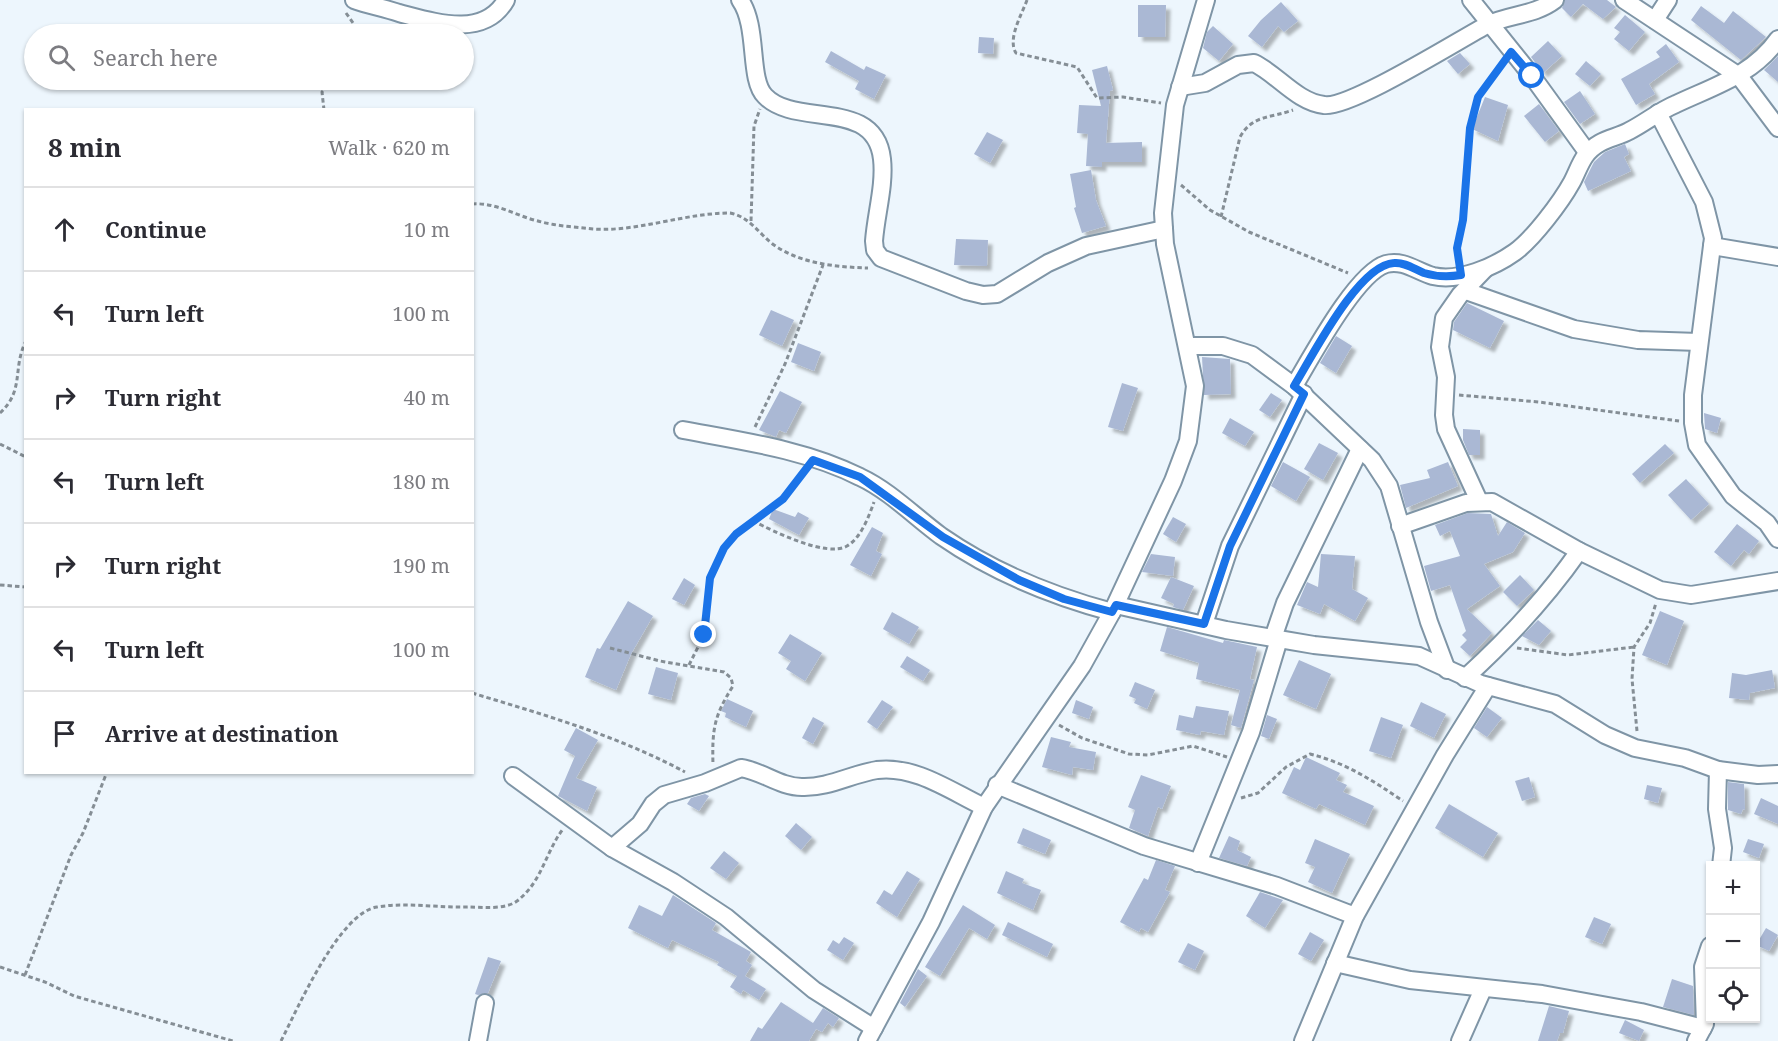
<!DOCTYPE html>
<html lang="en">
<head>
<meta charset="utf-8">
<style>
	:root { --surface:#fff; --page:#f7f7f7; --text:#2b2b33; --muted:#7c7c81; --line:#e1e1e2 }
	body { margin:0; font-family:"Noto Serif",serif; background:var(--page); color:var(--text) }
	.controls { position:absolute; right:18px; bottom:18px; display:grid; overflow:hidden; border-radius:0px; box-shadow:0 2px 4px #0004 }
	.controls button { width:54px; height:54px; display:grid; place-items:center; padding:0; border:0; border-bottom:2px solid var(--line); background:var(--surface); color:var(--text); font:30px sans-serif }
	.stop { position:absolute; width:18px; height:18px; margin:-14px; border:4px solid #1a73e8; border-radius:50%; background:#fff }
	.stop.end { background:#1a73e8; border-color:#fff; box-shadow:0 2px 6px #0008 }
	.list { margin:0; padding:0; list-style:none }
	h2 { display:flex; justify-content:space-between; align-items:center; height:78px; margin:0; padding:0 24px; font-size:26px }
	h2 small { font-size:20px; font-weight:400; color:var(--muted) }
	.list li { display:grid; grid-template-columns:39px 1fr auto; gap:18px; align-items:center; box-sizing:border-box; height:84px; padding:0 24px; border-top:2px solid var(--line) }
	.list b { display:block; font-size:22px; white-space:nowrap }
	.list em { font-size:20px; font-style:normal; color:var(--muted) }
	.icon { flex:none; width:33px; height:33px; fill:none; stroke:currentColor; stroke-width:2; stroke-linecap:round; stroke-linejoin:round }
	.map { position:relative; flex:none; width:1778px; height:1041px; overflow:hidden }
	.search { position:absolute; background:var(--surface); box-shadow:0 2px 4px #0004; left:24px; top:24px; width:450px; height:66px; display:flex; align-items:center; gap:15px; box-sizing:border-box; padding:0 21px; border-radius:33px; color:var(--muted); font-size:22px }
	.panel { position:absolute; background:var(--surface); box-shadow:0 2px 4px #0004; left:24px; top:108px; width:450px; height:666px; border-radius:0px }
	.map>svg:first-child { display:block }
</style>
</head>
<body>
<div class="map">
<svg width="1778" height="1041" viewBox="0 0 1778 1041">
	<defs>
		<filter id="shadow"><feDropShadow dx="4.5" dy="4.5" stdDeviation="1.5" flood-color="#0004"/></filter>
	</defs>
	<rect width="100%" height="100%" fill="#edf6fd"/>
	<g fill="#aab8d4" filter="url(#shadow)">
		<polygon points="1565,0 1607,0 1616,7 1603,19 1583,4 1571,17 1562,8"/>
		<polygon points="1281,2 1298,21 1284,32 1278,26 1262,47 1248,36 1261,20"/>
		<polygon points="1138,5 1166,5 1165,37 1138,37"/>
		<polygon points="1701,6 1724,23 1733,11 1766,37 1741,60 1691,20"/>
		<polygon points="1625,15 1645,32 1629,51 1614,39 1620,32 1614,28"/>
		<polygon points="1213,26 1233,44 1219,61 1203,48 1207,32"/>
		<polygon points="979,37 994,38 993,54 978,53"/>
		<polygon points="1548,41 1562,56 1543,73 1531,57"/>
		<polygon points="1666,44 1679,62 1649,84 1655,94 1636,105 1621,79 1660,57 1656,52"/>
		<polygon points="831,51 864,70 866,66 886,75 874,99 855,89 859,81 825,62"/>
		<polygon points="1460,53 1470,64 1458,74 1447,61"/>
		<polygon points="1778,56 1778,82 1764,70"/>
		<polygon points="1586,61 1601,74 1590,86 1575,74"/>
		<polygon points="1107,66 1113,90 1110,91 1106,143 1142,142 1142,162 1102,162 1102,167 1086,166 1088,134 1077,133 1079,105 1101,106 1092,70"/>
		<polygon points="1580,91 1595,114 1580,124 1564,102"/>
		<polygon points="1485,97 1508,105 1498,141 1472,129"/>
		<polygon points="1539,104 1559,131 1545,142 1524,116"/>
		<polygon points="987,132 1003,140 990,163 974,154"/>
		<polygon points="1625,144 1629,154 1624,157 1631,171 1588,191 1584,182 1594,162 1605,152"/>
		<polygon points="1091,170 1096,200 1106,226 1082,233 1074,208 1076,207 1070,174"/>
		<polygon points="956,239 988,240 987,266 954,265"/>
		<polygon points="1467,303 1504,321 1490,348 1453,330 1454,322"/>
		<polygon points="771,310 794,320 782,346 759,335"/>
		<polygon points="1336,336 1352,346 1336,373 1320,363"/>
		<polygon points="798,343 821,352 814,371 791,362"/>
		<polygon points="1202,357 1230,359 1231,394 1204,395"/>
		<polygon points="1122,383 1138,388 1123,431 1108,427"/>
		<polygon points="780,391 802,402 786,433 779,430 776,437 759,430"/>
		<polygon points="1271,393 1282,400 1270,417 1259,410"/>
		<polygon points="1704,413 1721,418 1717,433 1705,429"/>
		<polygon points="1230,418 1254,432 1245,446 1222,433"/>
		<polygon points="1463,429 1480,430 1480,455 1469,455 1463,440"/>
		<polygon points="1319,443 1338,453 1323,480 1304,469"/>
		<polygon points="1665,444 1674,453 1640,483 1632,474"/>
		<polygon points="1283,462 1310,477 1296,501 1271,486"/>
		<polygon points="1448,462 1458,486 1406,508 1400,485 1430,478 1427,470"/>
		<polygon points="1686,479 1709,504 1691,520 1668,495"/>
		<polygon points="773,509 795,517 798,512 809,518 799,535 769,519"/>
		<polygon points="1468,513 1491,514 1498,536 1507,522 1525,533 1513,552 1484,564 1500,586 1467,609 1492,633 1470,656 1460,647 1467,640 1462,635 1466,631 1450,585 1431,591 1424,566 1460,556 1450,531 1440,536 1435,525"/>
		<polygon points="1173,517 1186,524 1176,542 1163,534"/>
		<polygon points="1737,524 1759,541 1749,554 1744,550 1731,566 1714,552"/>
		<polygon points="872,527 883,533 876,551 882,554 871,576 850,565"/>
		<polygon points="1151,554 1175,557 1173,576 1142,572"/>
		<polygon points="1321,554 1355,556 1352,589 1368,598 1355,621 1324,604 1320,614 1297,605 1307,582 1318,587"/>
		<polygon points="1520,575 1534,590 1517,606 1503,592"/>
		<polygon points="1171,577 1194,586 1183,610 1173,607 1174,604 1161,598"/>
		<polygon points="684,578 695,585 684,605 672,599"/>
		<polygon points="628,601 653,616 631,654 616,690 585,677 597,648 600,649"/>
		<polygon points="1660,611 1684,621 1667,665 1642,655"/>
		<polygon points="892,612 919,627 909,644 883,629"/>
		<polygon points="1538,620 1551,631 1539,645 1522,636"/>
		<polygon points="1167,627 1223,643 1224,640 1257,647 1250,679 1254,680 1241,728 1231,725 1240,690 1196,679 1199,663 1160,651"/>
		<polygon points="790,634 822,653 805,681 786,669 791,661 778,653"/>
		<polygon points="907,656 930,670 923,681 900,667"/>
		<polygon points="1299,660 1331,674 1316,709 1283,695"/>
		<polygon points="656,667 678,673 671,700 648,694"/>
		<polygon points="1772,670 1775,688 1750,693 1749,700 1729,698 1732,673 1746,675"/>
		<polygon points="1135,682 1155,690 1147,709 1134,703 1136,699 1129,696"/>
		<polygon points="727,699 753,711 746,727 725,717 726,713 721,711"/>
		<polygon points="882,700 893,707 877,729 867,722"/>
		<polygon points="1076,700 1093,707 1089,719 1072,713"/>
		<polygon points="1421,702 1446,714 1434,738 1410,726"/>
		<polygon points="1196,706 1229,711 1224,735 1201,731 1200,735 1176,730 1179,715 1193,718"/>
		<polygon points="1487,707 1502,718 1487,737 1474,728"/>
		<polygon points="1267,715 1277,719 1269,739 1261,736"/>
		<polygon points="813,717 824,723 813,744 802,738"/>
		<polygon points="1381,717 1403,725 1391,758 1369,751"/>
		<polygon points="576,728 598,740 576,778 597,787 587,811 558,796 575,756 564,750"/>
		<polygon points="1051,737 1071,742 1069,747 1096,752 1093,770 1073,767 1072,775 1042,767"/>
		<polygon points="1306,757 1340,773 1336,780 1347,785 1343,792 1374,806 1365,825 1319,804 1316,809 1282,793 1294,767 1300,770"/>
		<polygon points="1141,775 1171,786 1162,809 1158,807 1148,836 1129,828 1135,810 1128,807"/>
		<polygon points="1529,777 1535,797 1522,801 1515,781"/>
		<polygon points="1728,782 1744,784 1745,810 1743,809 1741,814 1728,810"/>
		<polygon points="1647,785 1662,788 1658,803 1644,799"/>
		<polygon points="705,794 709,796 699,811 687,804 691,798"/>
		<polygon points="1761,798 1778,806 1778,824 1754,814"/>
		<polygon points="1449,804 1498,833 1483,857 1435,828"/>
		<polygon points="796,823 812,837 801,850 785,836"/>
		<polygon points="1023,828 1051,840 1045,854 1017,843"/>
		<polygon points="1229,836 1240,841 1237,850 1251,857 1247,866 1219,858"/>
		<polygon points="1315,839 1350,854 1332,893 1308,882 1315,867 1305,863"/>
		<polygon points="1748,839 1764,844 1759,858 1743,852"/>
		<polygon points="724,851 739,863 726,879 710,868"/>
		<polygon points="1156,860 1175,866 1165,890 1170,892 1148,932 1141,928 1139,932 1120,922 1144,878 1148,880"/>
		<polygon points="907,871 920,879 897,917 876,903 884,890 892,895"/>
		<polygon points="1006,871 1024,879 1022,883 1041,890 1033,910 997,893"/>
		<polygon points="1260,892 1283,900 1265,928 1246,916"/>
		<polygon points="673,895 716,923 712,930 751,952 746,961 752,965 745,976 766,989 759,1000 743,990 741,994 730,987 737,976 717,965 719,962 672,940 668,948 628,928 639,905 662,916"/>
		<polygon points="963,905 995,925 987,939 969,928 940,976 925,967"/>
		<polygon points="1594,917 1611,924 1602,944 1585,937"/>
		<polygon points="1008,922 1053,944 1047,957 1002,935"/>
		<polygon points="1766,928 1778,935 1769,951 1756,945"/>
		<polygon points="1310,932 1324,940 1311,961 1298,954"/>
		<polygon points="844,937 854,943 843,960 827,950 833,940 839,944"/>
		<polygon points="1188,943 1204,951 1195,970 1178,962"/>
		<polygon points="488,957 501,961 488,993 478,995 475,994"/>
		<polygon points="918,969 927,976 905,1007 900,1003"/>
		<polygon points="1672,979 1693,986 1694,1015 1663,1007"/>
		<polygon points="781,1002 813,1023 823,1008 839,1018 833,1027 828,1023 822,1032 816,1029 809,1041 750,1041 758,1027 762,1029"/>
		<polygon points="1549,1006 1569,1011 1563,1033 1560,1033 1557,1041 1538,1041"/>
		<polygon points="1625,1020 1644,1030 1639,1041 1619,1033"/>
	</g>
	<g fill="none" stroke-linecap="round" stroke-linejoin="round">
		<g stroke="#7f95a6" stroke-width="20">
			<g id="street">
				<path d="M354 0C368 5 384 8 399 13 434 22 484 39 506 0"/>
				<path d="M740 0C759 27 748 79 765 96 795 128 875 97 882 159 885 185 876 214 874 241L875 250 881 258 966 291 983 295 997 294 1048 263 1086 246 1164 229"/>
				<polyline points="1471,0 1532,76 1587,152"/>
				<polyline points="1624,0 1739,76 1778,128"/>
				<polyline points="1655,20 1668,0"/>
				<path d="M1180 87 1205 83 1238 65 1254 63C1277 74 1297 102 1324 105 1349 109 1457 41 1487 25 1509 14 1534 16 1555 0"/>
				<polyline points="1658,113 1704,202 1713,238 1693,395 1693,423 1697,445 1733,496 1767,523 1778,539"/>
				<polyline points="1712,246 1778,257"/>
				<polyline points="1466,291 1574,329 1638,340 1699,342"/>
				<polyline points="1188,346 1223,346 1252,355 1294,386 1372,460 1389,486 1429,622 1447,670"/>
				<path d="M1294 386C1311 358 1356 273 1386 264 1403 259 1418 272 1433 276 1459 282 1494 267 1515 252 1533 239 1561 202 1572 182 1580 167 1582 153 1600 143 1609 138 1620 136 1629 131 1645 123 1659 111 1676 104 1714 86 1753 75 1778 39"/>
				<path d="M683 430C742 441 807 450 860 477 890 491 915 517 941 536 993 572 1052 596 1112 612"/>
				<polyline points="1479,501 1446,429 1444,415 1446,377 1440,347 1444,318 1460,295 1485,269"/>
				<polyline points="1400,526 1466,503 1492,502 1579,551 1660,590 1691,595 1778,581"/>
				<polyline points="1116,605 1226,630 1314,645 1419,656 1481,684 1555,704 1605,735 1635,748 1685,758 1718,770 1758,775 1778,774"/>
				<polyline points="1204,624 1230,546 1304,394"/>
				<polyline points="1273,638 1285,603 1360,449"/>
				<path d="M1465 678C1508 639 1546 598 1579 551"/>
				<polyline points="1718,770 1717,809 1723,848 1721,866"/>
				<polyline points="513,776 612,848 673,882 726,917 814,990 874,1028"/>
				<polyline points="997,785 1144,846 1277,886 1355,916"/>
				<path d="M612 848 640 824 653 804 664 795 705 783 741 768C762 771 780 787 802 787 828 788 852 774 877 770 915 765 952 792 984 807"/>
				<polyline points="1198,863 1251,732 1279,639"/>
				<polyline points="1335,963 1410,980 1542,994 1641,1012 1703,1028"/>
				<polyline points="478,1041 485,1003"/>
				<polyline points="867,1041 931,922 984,807 1082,666 1112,612 1173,481 1188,441 1195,386 1165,244 1163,213 1175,105 1206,0"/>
				<polyline points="1303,1041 1355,916 1445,755 1488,686"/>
				<polyline points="1460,1041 1483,989"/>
				<polyline points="1696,1041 1705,1024 1703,967 1710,946"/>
			</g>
		</g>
		<g stroke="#858e95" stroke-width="3" stroke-dasharray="4.5 3" stroke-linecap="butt">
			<path d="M1027 0C1022 14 1007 39 1016 53L1077 67 1097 98 1123 97 1161 103"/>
			<polyline points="346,13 361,34"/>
			<polyline points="324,110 322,92 334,80"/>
			<polyline points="1181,185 1210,210 1249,232 1348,273"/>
			<path d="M472 204C496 202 516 216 538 221 555 226 575 227 593 229 639 232 684 213 730 213 750 217 758 233 774 245 801 264 837 267 868 268"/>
			<path d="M1221 217 1240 137C1252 115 1271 118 1293 110"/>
			<polyline points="751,221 754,126 760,109"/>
			<polyline points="1459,262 1457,248 1463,220 1470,128 1478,97 1502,63"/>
			<polyline points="1459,395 1539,402 1679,421"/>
			<path d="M0 413C25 390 12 368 26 341"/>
			<polyline points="755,427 785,364 823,265"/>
			<polyline points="0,444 26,457"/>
			<path d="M753 521C773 531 827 558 847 546 861 538 869 516 874 502"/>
			<polyline points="0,585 26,587"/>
			<path d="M610 648 660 661 724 672 731 678 733 686C714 716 712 729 713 765"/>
			<polyline points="1517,648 1568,655 1634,647"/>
			<polyline points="689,665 704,635 710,578 724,548 736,534 783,499 805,471"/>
			<path d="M472 693C545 715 618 736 685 772"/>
			<polyline points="1059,725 1082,738 1129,754 1148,755 1193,746 1227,757"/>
			<polyline points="1637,731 1632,679 1634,647 1650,623 1656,603"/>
			<path d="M1241 798 1258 793 1286 767 1310 754C1346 763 1372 780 1403 801"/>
			<polyline points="0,967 45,982 74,996 233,1041"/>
			<polyline points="25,975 71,855 83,833 107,772"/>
			<path d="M281 1041C298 1008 339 913 377 907 407 902 438 908 468 907 483 907 505 910 517 901 542 882 545 853 563 829"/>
		</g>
		<use href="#street" stroke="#fff" stroke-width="16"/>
	</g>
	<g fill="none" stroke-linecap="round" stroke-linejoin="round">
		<path stroke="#1a73e8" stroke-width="8" d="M704 635 710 578 724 548 736 534 783 499 813 460 860 477 943 537 1019 580 1064 599 1112 612 1116 605 1204 624 1230 546 1304 394 1294 386C1312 357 1358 265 1394 263 1405 262 1414 269 1424 273 1437 277 1448 277 1461 275L1457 248 1463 220 1470 128 1478 97 1511 52 1532 76"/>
	</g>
</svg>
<div class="controls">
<button>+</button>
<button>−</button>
<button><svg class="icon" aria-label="locate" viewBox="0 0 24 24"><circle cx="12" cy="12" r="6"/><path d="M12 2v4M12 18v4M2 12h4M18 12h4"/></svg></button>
</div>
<div class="stop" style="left:1532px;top:76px"></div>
<div class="stop end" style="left:704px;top:635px"></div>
<div class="search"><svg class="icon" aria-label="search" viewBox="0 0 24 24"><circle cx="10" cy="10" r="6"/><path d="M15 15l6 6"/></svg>Search here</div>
<section class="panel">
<h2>8 min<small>Walk · 620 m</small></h2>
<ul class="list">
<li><svg class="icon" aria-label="ahead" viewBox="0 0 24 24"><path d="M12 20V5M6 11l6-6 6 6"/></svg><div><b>Continue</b></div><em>10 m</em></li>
<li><svg class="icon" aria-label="left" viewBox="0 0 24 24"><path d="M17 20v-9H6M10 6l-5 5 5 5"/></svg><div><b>Turn left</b></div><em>100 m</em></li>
<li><svg class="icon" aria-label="right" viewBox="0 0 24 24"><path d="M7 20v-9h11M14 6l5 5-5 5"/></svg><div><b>Turn right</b></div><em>40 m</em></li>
<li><svg class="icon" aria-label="left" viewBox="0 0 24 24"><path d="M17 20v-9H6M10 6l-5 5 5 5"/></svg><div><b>Turn left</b></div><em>180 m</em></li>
<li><svg class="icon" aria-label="right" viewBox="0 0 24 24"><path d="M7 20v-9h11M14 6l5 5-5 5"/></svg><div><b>Turn right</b></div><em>190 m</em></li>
<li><svg class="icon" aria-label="left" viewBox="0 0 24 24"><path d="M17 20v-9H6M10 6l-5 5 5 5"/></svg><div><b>Turn left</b></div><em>100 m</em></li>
<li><svg class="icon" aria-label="arrive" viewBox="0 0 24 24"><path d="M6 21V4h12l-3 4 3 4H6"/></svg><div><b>Arrive at destination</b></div></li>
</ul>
</section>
</div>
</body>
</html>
